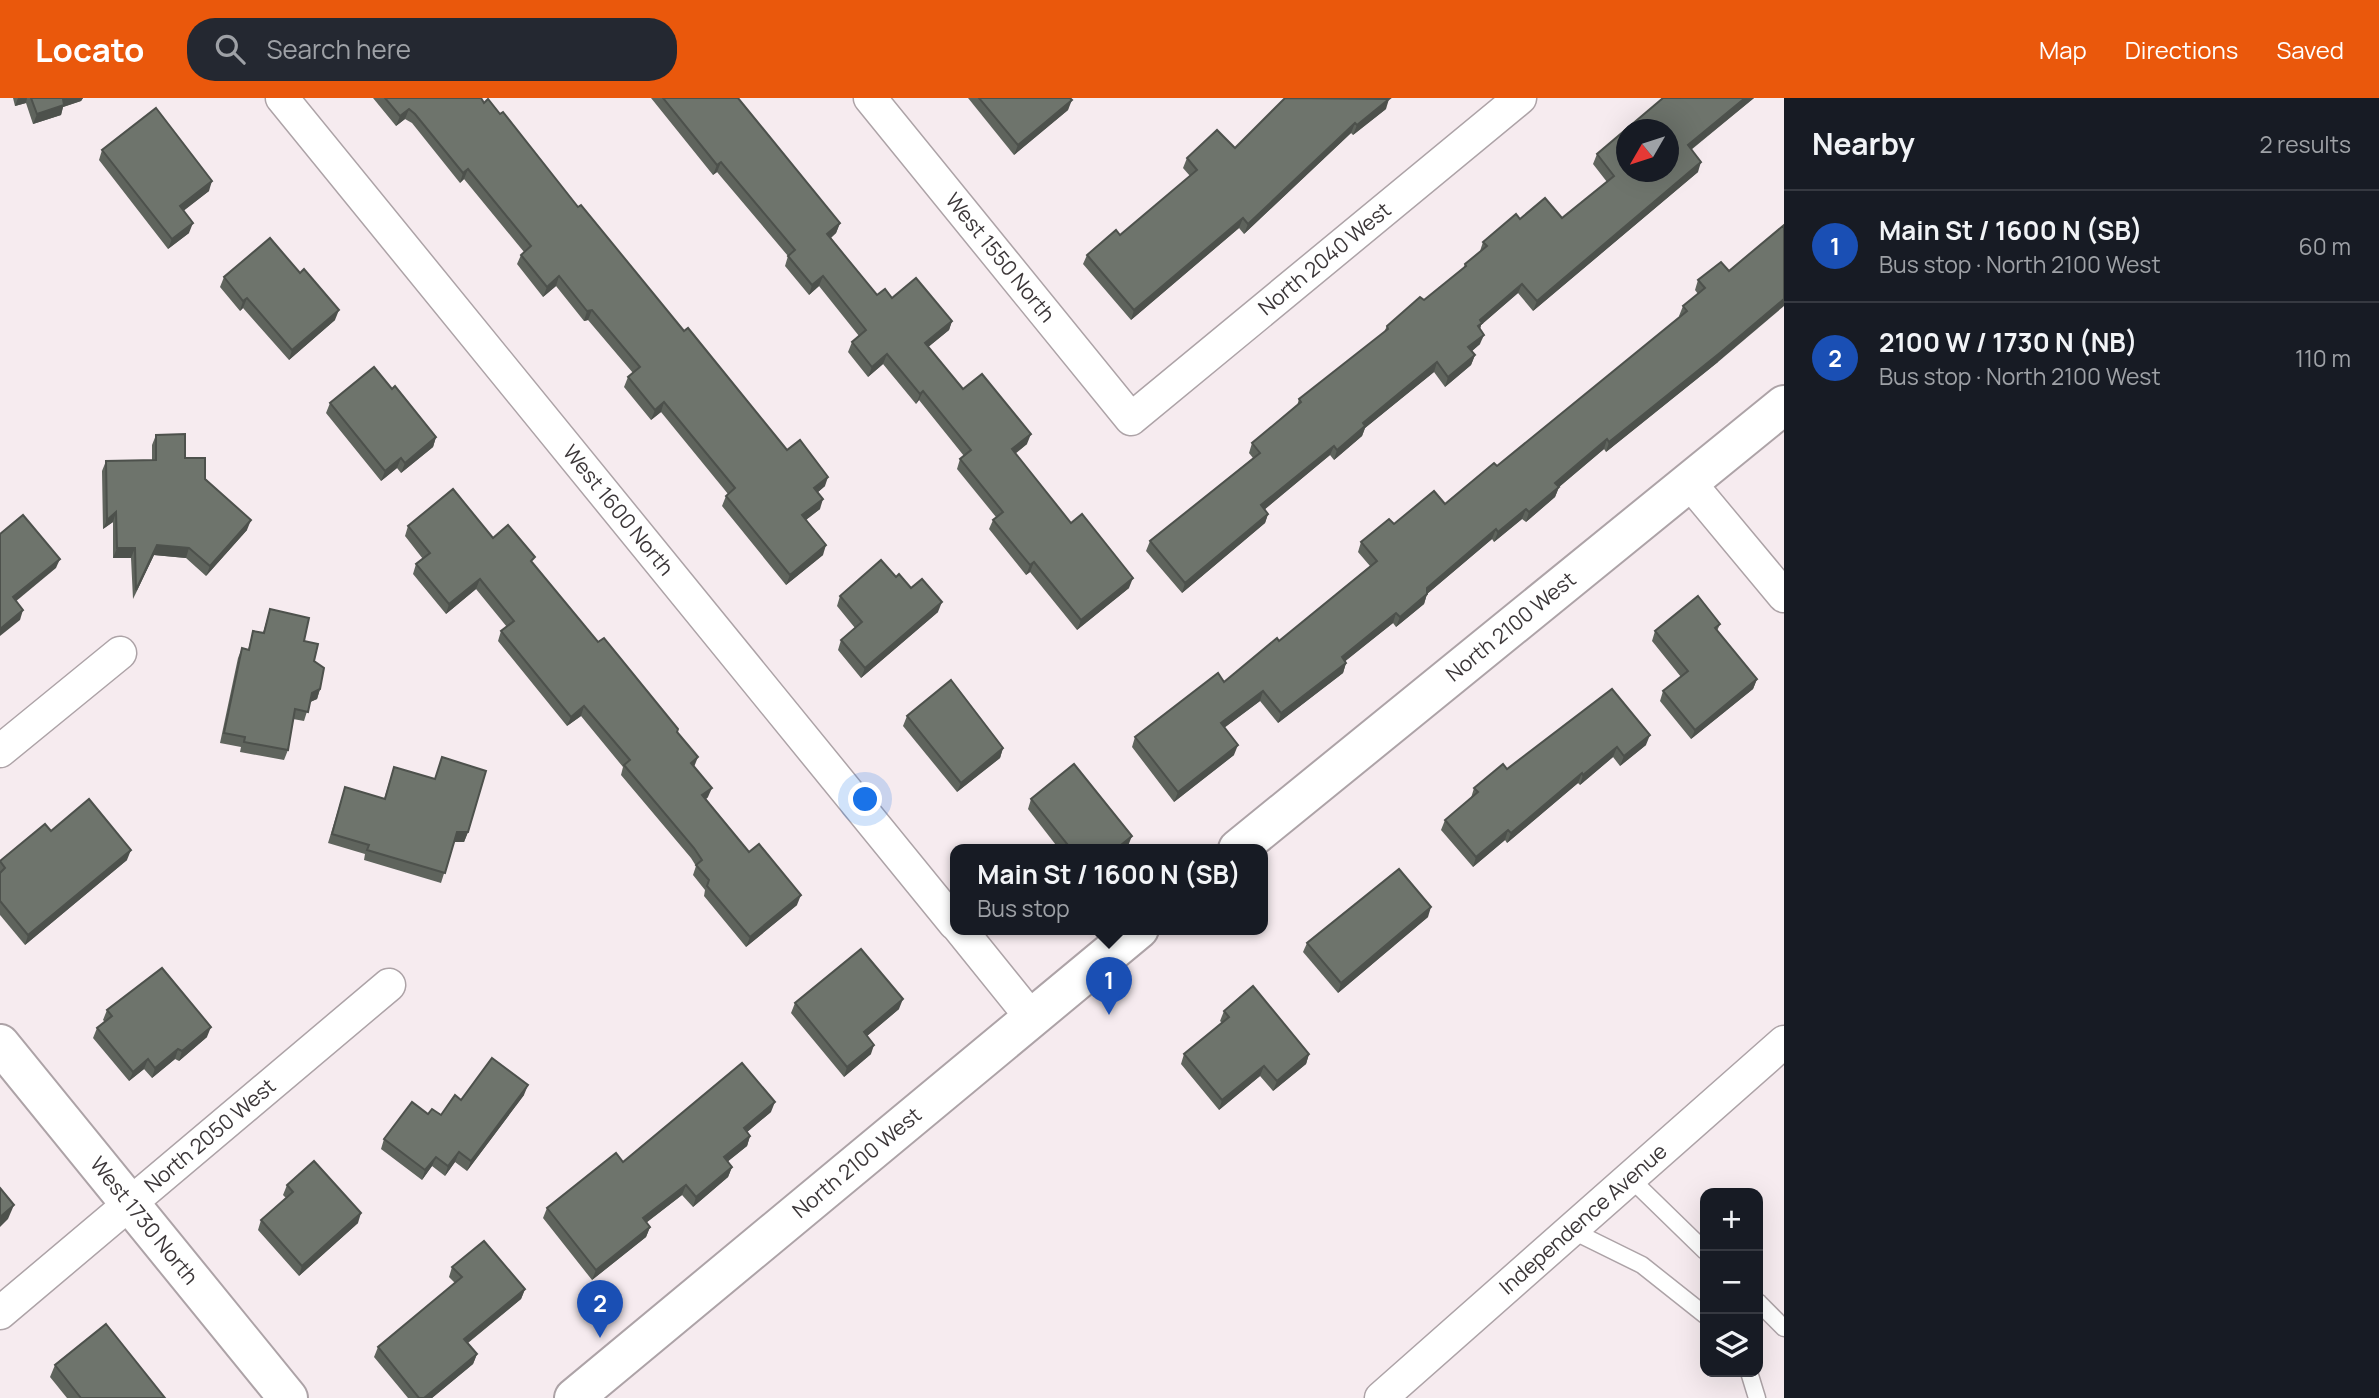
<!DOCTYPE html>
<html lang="en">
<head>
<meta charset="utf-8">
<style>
	:root { --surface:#171b24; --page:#242831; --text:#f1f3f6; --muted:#9ea1a6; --line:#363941; --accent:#ea580c }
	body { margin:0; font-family:Manrope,sans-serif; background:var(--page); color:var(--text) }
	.controls { position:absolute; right:21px; bottom:21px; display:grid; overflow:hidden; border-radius:14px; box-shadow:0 7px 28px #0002 }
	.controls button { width:63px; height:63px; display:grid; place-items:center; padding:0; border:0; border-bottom:2px solid var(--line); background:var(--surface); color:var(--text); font:35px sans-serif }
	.compass { position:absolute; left:1616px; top:21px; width:63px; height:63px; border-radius:50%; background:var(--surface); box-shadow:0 7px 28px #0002; rotate:231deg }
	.you { position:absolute; left:866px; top:702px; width:24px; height:24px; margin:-18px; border:5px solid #fff; border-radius:50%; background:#1a73e8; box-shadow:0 0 0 10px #1a73e833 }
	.badge { display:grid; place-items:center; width:46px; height:46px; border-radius:50%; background:var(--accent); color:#fff; font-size:23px; font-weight:700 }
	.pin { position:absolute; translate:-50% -58px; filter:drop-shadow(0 2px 4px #0008) }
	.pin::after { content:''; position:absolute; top:37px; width:24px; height:21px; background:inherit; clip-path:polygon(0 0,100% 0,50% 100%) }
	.popup { position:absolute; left:950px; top:746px; width:318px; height:91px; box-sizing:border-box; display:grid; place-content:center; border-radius:14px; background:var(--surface); filter:drop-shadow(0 2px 5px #0005); font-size:23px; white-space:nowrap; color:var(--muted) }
	.popup b { font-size:26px; color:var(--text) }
	.popup::after { content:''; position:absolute; left:50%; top:100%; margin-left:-14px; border:14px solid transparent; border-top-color:var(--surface) }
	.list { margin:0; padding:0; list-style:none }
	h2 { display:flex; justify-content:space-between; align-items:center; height:91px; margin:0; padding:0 28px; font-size:30px }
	h2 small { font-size:23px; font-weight:400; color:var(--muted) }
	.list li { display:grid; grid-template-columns:46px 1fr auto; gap:21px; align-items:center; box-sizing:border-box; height:112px; padding:0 28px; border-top:2px solid var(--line) }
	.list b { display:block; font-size:26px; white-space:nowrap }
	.list p { margin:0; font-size:23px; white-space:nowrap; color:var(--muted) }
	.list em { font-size:23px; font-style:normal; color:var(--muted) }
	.icon { flex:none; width:38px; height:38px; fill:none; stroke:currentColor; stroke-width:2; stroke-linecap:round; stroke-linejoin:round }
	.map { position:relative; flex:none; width:1784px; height:1300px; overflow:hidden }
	header { display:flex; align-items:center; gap:42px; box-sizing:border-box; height:98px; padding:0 35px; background:var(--accent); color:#fff }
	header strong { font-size:33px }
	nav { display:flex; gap:38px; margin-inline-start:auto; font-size:24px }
	.search { width:490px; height:63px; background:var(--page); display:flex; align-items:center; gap:18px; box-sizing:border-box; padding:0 24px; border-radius:28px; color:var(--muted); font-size:26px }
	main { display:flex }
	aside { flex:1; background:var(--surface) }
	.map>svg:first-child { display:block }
</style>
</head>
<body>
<header>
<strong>Locato</strong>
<div class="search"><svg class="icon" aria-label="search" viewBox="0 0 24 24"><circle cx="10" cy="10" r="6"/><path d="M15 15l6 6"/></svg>Search here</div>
<nav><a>Map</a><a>Directions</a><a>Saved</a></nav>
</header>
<main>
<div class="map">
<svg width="1784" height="1300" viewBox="0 0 1784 1300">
	<rect width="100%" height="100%" fill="#f6ebef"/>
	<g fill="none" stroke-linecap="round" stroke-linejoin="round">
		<g stroke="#ada3a7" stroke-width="19">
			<g id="lane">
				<polyline points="1630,1080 1705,1153"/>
				<polyline points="1571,1132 1642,1167 1705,1217"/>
				<polyline points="1758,1204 1784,1230"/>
				<polyline points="1749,1274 1757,1300"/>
			</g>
		</g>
		<g stroke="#ada3a7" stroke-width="35">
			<g id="street">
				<path id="s1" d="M282 0 955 826"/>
				<path id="s2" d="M870 0 1131 321 1520 0"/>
				<polyline points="1689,384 1784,498"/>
				<polyline points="0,653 120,555"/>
				<polyline points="960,831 1031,919"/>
				<path id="s3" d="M0 1215 389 887"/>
				<path id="s4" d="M1381 1300 1784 944"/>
			</g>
		</g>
		<g stroke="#ada3a7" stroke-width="42">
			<g id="secondary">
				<path id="s5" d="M1238 751 1784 307"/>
				<path id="s6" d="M0 946 288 1300"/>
				<path id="s7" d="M574 1300 1139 831"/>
			</g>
		</g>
		<use href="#lane" stroke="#fff" stroke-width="16"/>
		<use href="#street" stroke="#fff" stroke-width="32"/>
		<use href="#secondary" stroke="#fff" stroke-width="38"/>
	</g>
	<g fill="#5f645d">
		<polygon points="13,0 83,0 81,3 63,9 61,17 33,26 26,5 15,8"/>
		<polygon points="373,0 481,0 578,109 787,352 825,388 818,394 820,411 806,422 823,457 786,487 722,408 726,398 728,396 661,314 651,322 624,289 628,279 633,275 588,222 584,223 556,188 543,199 517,166 521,157 524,154 464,81 460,85 412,25 405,21 396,28"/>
		<polygon points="651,0 738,0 840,125 836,135 831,140 877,197 892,200 952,223 949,232 928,249 963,291 1027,346 1015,356 1071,425 1129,490 1077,532 1030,474 1026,477 989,431 993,422 996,419 957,371 960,361 964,358 919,302 916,306 883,266 868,279 848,254 852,244 859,238 819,188 809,197 785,168 788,158 717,74 713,77"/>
		<polygon points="968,0 1070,0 1068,12 1014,57"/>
		<polygon points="1663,0 1754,0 1691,52 1698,74 1533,213 1518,195 1481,227 1480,231 1480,246 1472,253 1475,257 1471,267 1445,289 1434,274 1365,330 1362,338 1334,362 1330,357 1265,411 1268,416 1265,425 1182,495 1146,453 1150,443 1253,360 1249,355 1252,345 1297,308 1299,301 1384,234 1387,228 1424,202 1463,171 1465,166 1480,153 1483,144 1520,121 1562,120 1607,84 1593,66 1597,56"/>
		<polygon points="1386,11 1353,37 1351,35 1244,136 1239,130 1131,222 1083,166 1087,157 1120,137 1190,78 1183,70 1187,60 1235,50"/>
		<polygon points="102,52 209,93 184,112 189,135 168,151 99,62"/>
		<polygon points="1721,164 1718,264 1606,354 1604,351 1559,389 1555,399 1526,424 1522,421 1494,444 1492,441 1427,496 1424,506 1396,529 1393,525 1345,563 1346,565 1343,575 1278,625 1260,603 1224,630 1234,657 1174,704 1132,649 1135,639 1224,584 1279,543 1370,468 1358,454 1361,444 1394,426 1445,406 1497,368 1680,219 1679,218 1683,208 1698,196 1695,192 1698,182"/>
		<polygon points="300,175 335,222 289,262 243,210 240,213 220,189 224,179"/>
		<polygon points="392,291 436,339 433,349 401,375 397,370 381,383 326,315 330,305"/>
		<polygon points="156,337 185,360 205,381 247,432 206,478 186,460 154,457 133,501 131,460 113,460 113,424 103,431 102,373 106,363 152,362 152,347"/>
		<polygon points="408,428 493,440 533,465 598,544 678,631 677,635 708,699 706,701 749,754 797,807 746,849 704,798 705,792 693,777 696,768 691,760 621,677 623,669 581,618 567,628 498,543 501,533 507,529 476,491 446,516 413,476 416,466 423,461 405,438"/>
		<polygon points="896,479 911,490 938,514 861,580 838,552 841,542 855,530 837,508 840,498"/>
		<polygon points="270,511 304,543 314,563 320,591 317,601 310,604 304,623 293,621 288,652 284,662 240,654 241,649 220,645 238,560 242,550 248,552 253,533 263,535"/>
		<polygon points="1720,526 1717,533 1757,581 1753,591 1691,641 1660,603 1663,593 1681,579 1652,543 1655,533"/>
		<polygon points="1612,591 1646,647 1620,668 1613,659 1580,687 1578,685 1507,745 1505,742 1473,769 1441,732 1445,722 1471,700 1474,690 1507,671"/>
		<polygon points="907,618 1003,650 1000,660 957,694 903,628"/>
		<polygon points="442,659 468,734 464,744 454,744 441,785 364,762 365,756 328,745 345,689 384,701 394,669 435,681"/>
		<polygon points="1031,701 1128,748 1125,751 1059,751 1028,711"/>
		<polygon points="51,733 127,762 25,847 0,817 0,763"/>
		<polygon points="1428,819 1338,895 1303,854 1307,845"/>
		<polygon points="795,905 899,911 867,938 871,956 844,979 791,915"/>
		<polygon points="107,912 207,939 179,963 175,961 152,980 144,971 129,983 93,940 97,930 105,924 103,922"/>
		<polygon points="1224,913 1309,956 1306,966 1273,993 1260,978 1219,1012 1181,966 1184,956 1222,925 1220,923"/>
		<polygon points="524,997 467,1073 455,1064 445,1078 432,1068 422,1082 381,1051 384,1041 428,1016 441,1017 461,1002"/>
		<polygon points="771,1014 747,1034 750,1038 747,1048 728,1063 732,1069 728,1079 693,1109 682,1097 646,1125 650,1129 646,1139 592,1182 543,1120 547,1110 623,1064"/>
		<polygon points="287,1087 358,1125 299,1178 258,1132 261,1122 286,1100 283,1097"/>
		<polygon points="452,1169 525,1191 521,1201 468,1245 477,1256 473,1266 432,1300 408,1300 374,1259 378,1249 455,1185 449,1179"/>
		<polygon points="55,1267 165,1300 67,1300 50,1279"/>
	</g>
	<g fill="#4d514c">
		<polygon points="18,0 27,0 26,5 15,8"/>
		<polygon points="66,0 83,0 81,3 63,9 61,17 33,26 37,16"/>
		<polygon points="1745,0 1754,0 1684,57 1688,47"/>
		<polygon points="1389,1 1386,11 1353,37 1357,27"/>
		<polygon points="1072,2 1068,12 1014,57 1018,47"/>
		<polygon points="409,11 405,21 396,28 400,18"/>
		<polygon points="1355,25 1351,35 1244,136 1248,126"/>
		<polygon points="721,64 717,74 713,77 717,67"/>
		<polygon points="1701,64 1698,74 1533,213 1537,203"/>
		<polygon points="468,71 464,81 460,85 463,75"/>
		<polygon points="212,83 209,93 177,118 180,108"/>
		<polygon points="1243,120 1239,130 1131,222 1134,212"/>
		<polygon points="193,125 189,135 168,151 172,141"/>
		<polygon points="840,125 836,135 824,145 827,136"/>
		<polygon points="559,178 556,188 543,199 547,189"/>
		<polygon points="823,178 819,188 809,197 812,187"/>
		<polygon points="1522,186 1518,195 1481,227 1479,234 1474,238 1480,222"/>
		<polygon points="247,200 243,210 240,213 243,203"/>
		<polygon points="1784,201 1784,208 1718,264 1606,354 1609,344"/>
		<polygon points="339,212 335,222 289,262 292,252"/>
		<polygon points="592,212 588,222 584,223 587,213"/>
		<polygon points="952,223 949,232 921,255 925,245"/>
		<polygon points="1484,237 1480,246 1465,259 1468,249"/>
		<polygon points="887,256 883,266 868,279 872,269"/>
		<polygon points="1475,257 1471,267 1445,289 1448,279"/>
		<polygon points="1437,264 1434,274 1365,330 1362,338 1334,362 1337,352 1363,325"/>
		<polygon points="923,293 919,302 916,306 920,296"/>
		<polygon points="664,304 661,314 651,322 655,312"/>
		<polygon points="1031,336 1027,346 1008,361 1012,351"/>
		<polygon points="436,339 433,349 401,375 405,365"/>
		<polygon points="1607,341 1604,351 1552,395 1555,385"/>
		<polygon points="1334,348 1330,357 1258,417 1261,407"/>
		<polygon points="401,360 397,370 381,383 385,373"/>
		<polygon points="828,379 825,388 811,400 814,390"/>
		<polygon points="1559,389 1555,399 1526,424 1529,414"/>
		<polygon points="823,401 820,411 799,427 802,417"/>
		<polygon points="1526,411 1522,421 1494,444 1498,434"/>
		<polygon points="116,414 113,424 103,431 107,422"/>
		<polygon points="1268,416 1265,425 1182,495 1185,485"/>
		<polygon points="251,422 247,432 206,478 210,468"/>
		<polygon points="1496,431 1492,441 1427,496 1424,506 1396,529 1400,519 1427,490"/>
		<polygon points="157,447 189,450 186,460 154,457 133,501"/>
		<polygon points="826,447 823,457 786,487 790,477"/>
		<polygon points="117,450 135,450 131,460 113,460"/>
		<polygon points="60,461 56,470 9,509 13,499"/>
		<polygon points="1034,464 1030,474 1026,477 1030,467"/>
		<polygon points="1133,480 1129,490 1077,532 1081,522"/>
		<polygon points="480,481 476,491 446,516 449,506"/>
		<polygon points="942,504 938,514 861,580 865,570"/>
		<polygon points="23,512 20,522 0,538 0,531"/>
		<polygon points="1396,515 1393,525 1338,569 1342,559"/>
		<polygon points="1346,565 1343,575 1278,625 1281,615"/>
		<polygon points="1757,581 1753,591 1691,641 1695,632"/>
		<polygon points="320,591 317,601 308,605 312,595"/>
		<polygon points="1263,593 1260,603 1217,635 1221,625"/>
		<polygon points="584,608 581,618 567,628 571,619"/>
		<polygon points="1650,637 1646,647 1620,668 1624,658"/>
		<polygon points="1238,647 1234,657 1174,704 1178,694"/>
		<polygon points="1617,649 1613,659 1580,687 1583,677"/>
		<polygon points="1003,650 1000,660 957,694 961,685"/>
		<polygon points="698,659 694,669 691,665"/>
		<polygon points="1582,675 1578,685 1507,745 1511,735"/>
		<polygon points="712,690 708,699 699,707 702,697"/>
		<polygon points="1508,732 1505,742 1473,769 1476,759"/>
		<polygon points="457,734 468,734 464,744 453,744"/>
		<polygon points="1132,738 1128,748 1125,751 1116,751"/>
		<polygon points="131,752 127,762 25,847 28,837"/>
		<polygon points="801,797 797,807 746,849 750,839"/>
		<polygon points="1431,809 1428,819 1338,895 1341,885"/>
		<polygon points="903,901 899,911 860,944 864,934"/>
		<polygon points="211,929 207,939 179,963 182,953"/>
		<polygon points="874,947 871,956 844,979 847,969"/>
		<polygon points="178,951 175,961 152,980 155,970"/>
		<polygon points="1309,956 1306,966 1273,993 1277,983"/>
		<polygon points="148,961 144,971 129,983 133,974"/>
		<polygon points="1264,968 1260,978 1219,1012 1222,1002"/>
		<polygon points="528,987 524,997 467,1073 471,1063"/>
		<polygon points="775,1004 771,1014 740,1040 744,1030"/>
		<polygon points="750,1038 747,1048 721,1069 724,1059"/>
		<polygon points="459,1054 455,1064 445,1078 448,1068"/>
		<polygon points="436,1059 432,1068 422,1082 425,1072"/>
		<polygon points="732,1069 728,1079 693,1109 696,1099"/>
		<polygon points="686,1087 682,1097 639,1130 643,1120"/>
		<polygon points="14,1107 8,1121 0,1129 0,1119"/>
		<polygon points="361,1115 358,1125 299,1178 302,1168"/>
		<polygon points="650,1129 646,1139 592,1182 596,1172"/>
		<polygon points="525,1191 521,1201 460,1251 464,1241"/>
		<polygon points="477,1256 473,1266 432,1300 424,1300"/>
	</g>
	<g fill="#6e746c" stroke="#4d514c" stroke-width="2" fill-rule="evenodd">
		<polygon points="31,0 66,0 63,1 64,7 37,16"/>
		<polygon points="385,0 481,0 484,5 488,1 500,16 503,14 578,109 581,107 684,233 688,230 787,352 800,342 828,379 814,390 823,401 802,417 826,447 790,477 726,398 735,390 664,304 655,312 628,279 640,269 592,212 587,213 559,178 547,189 521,157 531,148 468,71 463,75 415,16 409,11 400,18"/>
		<polygon points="663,0 738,0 840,125 827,136 877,197 885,191 892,200 916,180 952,223 925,245 963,291 982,276 1031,336 1012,351 1071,425 1082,416 1133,480 1081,522 1034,464 1030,467 993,422 1003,414 960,361 971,352 923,293 920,296 887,256 872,269 852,244 866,232 823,178 812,187 788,158 795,152 721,64 717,67"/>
		<polygon points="979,0 1070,0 1072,2 1018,47"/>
		<polygon points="1285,0 1389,1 1357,27 1355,25 1248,126 1243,120 1134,212 1087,157 1116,132 1120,137 1197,72 1187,60 1217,32 1235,50"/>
		<path d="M1663 0H1745L1688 47 1701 64 1537 203 1522 186 1480 222 1482 225 1478 228 1484 237 1468 249 1475 257 1448 279 1437 264 1363 325 1365 328 1337 352 1334 348 1261 407 1268 416 1185 485 1150 443 1260 355 1252 345 1301 304 1299 301 1388 231 1387 228 1420 199 1424 202 1466 168 1465 166 1487 148 1483 144 1516 116 1520 121 1545 100 1562 120 1614 78 1597 56ZM1627 32H1669V74H1627Z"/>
		<polygon points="156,10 212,83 180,108 193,125 172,141 102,52"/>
		<polygon points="1784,127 1784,201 1721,254 1609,344 1607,341 1555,385 1559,389 1529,414 1526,411 1498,434 1496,431 1427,490 1427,496 1400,519 1396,515 1342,559 1346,565 1281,615 1263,593 1221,625 1238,647 1178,694 1135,639 1218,575 1224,584 1277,540 1279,543 1377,463 1361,444 1389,421 1394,426 1434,393 1445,406 1494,365 1497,368 1687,213 1683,208 1705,190 1698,182 1721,164 1729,173"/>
		<polygon points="270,140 300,175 304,171 339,212 292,252 247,200 243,203 224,179"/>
		<polygon points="374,269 392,291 395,288 436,339 405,365 401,360 385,373 330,305"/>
		<polygon points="185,336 185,360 205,360 205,381 251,422 210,468 189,450 157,447 136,492 135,450 117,450 116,414 107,422 106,363 156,362 156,337"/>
		<polygon points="453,391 493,440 508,427 535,459 531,463 598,544 604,540 678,631 677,634 698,659 691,665 712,690 702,697 749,754 759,746 801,797 750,839 707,788 709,782 696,767 702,762 694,750 624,667 630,662 584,608 571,619 501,533 514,523 480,481 449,506 416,466 430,455 408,428"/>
		<polygon points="23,417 60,461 13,499 23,512 0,531 0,436"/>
		<polygon points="881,462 896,479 899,476 911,490 922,481 942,504 865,570 841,542 862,524 840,498"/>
		<polygon points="1698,498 1720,526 1715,530 1757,581 1695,632 1663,593 1688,573 1655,533"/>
		<polygon points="270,511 309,520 304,543 318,546 314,563 324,570 320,591 312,595 308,614 295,611 288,652 244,644 245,639 224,635 242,550 249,552 253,533 264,535"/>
		<polygon points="951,582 1003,650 961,685 907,618"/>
		<polygon points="1612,591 1650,637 1624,658 1617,649 1583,677 1582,675 1511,735 1508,732 1476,759 1445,722 1478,694 1474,690 1503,666 1507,671"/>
		<polygon points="442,659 486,673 468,734 457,734 445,775 367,752 369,747 332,736 345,689 385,701 394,669 435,681"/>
		<polygon points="1074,666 1132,738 1116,751 1063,751 1068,747 1031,701"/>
		<polygon points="89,701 131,752 28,837 0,803 0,775 5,770 0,763 45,726 51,733"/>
		<polygon points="1399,771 1431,809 1341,885 1307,845"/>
		<polygon points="861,851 903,901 864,934 874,947 847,969 795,905"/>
		<polygon points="162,870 211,929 182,953 178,951 155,970 148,961 133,974 97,930 112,918 107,912"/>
		<polygon points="1253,888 1309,956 1277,983 1264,968 1222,1002 1184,956 1229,919 1224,913"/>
		<polygon points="492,960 528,987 471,1063 459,1054 448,1068 436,1059 425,1072 384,1041 412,1004 428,1016 432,1011 441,1017 455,997 461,1002"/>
		<polygon points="742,965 775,1004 744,1030 750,1038 724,1059 732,1069 696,1099 686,1087 643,1120 650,1129 596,1172 547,1110 616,1055 623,1064"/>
		<polygon points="314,1063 361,1115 302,1168 261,1122 293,1094 287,1087"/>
		<polygon points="0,1090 14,1107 0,1119"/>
		<polygon points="484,1143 525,1191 464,1241 477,1256 424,1300 419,1300 378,1249 462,1179 452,1169"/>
		<polygon points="106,1226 165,1300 81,1300 55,1267"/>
	</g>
	<g text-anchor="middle" stroke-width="7" stroke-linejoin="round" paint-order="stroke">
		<g font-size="21" fill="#3c3739" stroke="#fffafc">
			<text dy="7" stroke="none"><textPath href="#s2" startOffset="206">West 1550 North</textPath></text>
			<text dy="7" stroke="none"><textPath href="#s2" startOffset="665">North 2040 West</textPath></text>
			<text dy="7" stroke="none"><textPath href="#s1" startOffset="532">West 1600 North</textPath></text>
			<text dy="7" stroke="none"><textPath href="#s5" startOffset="352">North 2100 West</textPath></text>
			<text dy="7" stroke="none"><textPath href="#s3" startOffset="275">North 2050 West</textPath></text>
			<text dy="7" stroke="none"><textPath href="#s7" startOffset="368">North 2100 West</textPath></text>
			<text dy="7" stroke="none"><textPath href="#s4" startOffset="270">Independence Avenue</textPath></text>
			<text dy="7" stroke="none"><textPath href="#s6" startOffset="228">West 1730 North</textPath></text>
		</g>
	</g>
</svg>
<div class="controls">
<button>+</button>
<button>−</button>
<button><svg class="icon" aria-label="layers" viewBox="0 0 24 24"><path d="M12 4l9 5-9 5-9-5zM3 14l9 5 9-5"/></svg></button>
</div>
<svg class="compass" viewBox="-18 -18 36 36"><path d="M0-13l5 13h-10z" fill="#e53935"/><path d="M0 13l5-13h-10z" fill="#9ea1a6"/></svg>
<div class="you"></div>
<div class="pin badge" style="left:1109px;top:917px;background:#1a4fb4">1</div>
<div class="popup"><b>Main St / 1600 N (SB)</b>Bus stop</div>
<div class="pin badge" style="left:600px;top:1240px;background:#1a4fb4">2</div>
</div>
<aside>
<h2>Nearby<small>2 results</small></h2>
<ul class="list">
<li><span class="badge" style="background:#1a4fb4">1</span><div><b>Main St / 1600 N (SB)</b><p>Bus stop · North 2100 West</p></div><em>60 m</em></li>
<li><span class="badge" style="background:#1a4fb4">2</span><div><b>2100 W / 1730 N (NB)</b><p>Bus stop · North 2100 West</p></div><em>110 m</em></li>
</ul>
</aside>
</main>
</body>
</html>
